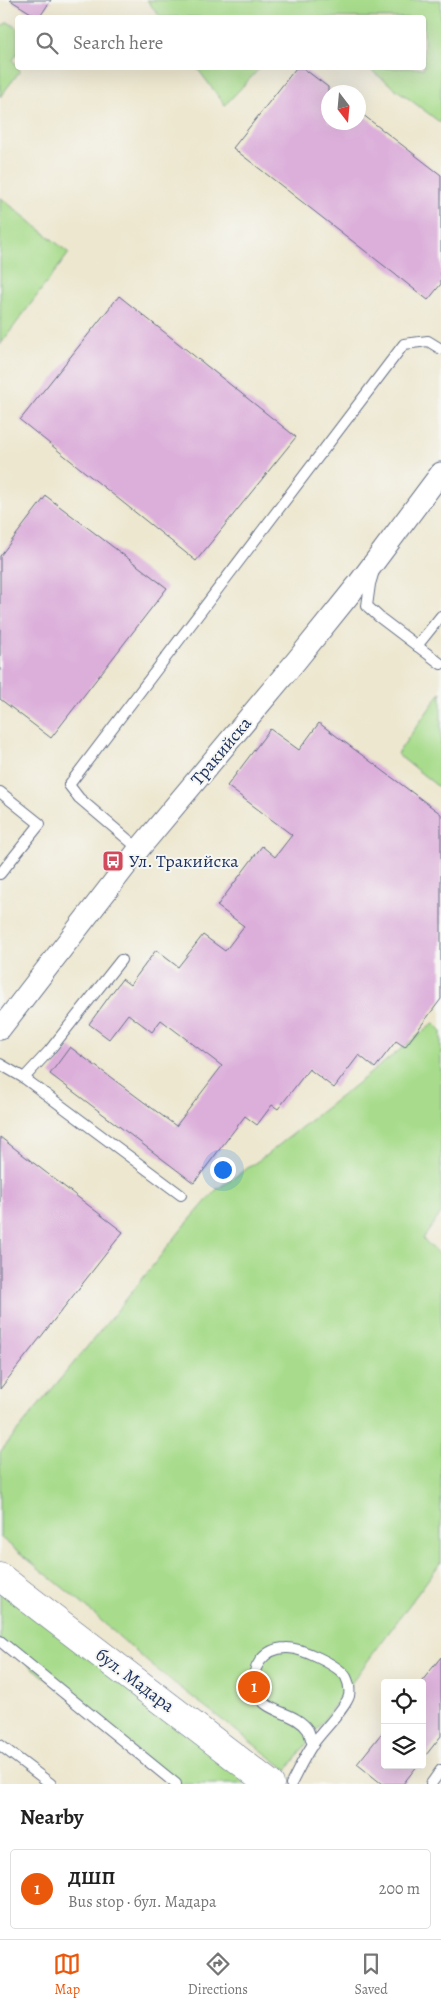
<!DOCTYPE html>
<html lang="en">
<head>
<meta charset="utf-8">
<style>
	:root { --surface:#fff; --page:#f2f2f2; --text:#222; --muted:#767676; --line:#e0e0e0; --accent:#ea580c }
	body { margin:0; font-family:Alegreya,serif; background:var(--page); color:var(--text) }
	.controls { position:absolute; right:15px; bottom:15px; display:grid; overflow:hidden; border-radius:5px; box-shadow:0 5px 20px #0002 }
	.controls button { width:45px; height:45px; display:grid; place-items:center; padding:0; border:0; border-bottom:1px solid var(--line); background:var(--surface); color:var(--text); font:25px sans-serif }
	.compass { position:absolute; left:321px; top:85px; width:45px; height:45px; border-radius:50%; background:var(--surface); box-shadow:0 5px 20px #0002; rotate:164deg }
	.you { position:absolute; left:222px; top:1169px; width:18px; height:18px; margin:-12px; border:4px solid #fff; border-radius:50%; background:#1a73e8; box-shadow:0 0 0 8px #1a73e833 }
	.badge { display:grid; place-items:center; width:32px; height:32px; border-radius:50%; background:var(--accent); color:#fff; font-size:16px; font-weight:700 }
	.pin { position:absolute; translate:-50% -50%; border:2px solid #fff; box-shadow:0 1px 5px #0006 }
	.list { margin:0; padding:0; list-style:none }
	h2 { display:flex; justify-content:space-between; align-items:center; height:65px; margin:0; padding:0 20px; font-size:21px }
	h2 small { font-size:16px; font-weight:400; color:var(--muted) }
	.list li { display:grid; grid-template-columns:32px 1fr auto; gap:15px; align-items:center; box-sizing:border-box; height:80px; margin:0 10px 10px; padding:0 10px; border:1px solid var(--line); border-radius:5px }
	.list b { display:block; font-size:19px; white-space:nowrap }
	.list p { margin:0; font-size:16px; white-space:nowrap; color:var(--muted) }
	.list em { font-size:16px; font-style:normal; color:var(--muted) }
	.icon { flex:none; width:28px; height:28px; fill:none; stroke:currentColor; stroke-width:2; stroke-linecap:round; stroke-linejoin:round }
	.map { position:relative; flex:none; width:441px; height:1784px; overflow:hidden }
	.search { position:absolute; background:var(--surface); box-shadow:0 5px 20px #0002; left:15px; right:15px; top:15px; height:55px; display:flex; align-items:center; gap:12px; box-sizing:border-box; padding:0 18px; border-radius:5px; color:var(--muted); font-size:19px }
	.sheet { height:155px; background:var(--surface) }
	nav { display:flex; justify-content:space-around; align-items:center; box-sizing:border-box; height:70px; border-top:1px solid var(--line); background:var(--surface); font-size:14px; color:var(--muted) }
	nav a { display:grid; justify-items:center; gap:2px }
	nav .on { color:var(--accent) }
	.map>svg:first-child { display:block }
</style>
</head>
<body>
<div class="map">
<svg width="441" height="1784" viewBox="0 0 441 1784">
	<rect width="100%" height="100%" fill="#f6f6f2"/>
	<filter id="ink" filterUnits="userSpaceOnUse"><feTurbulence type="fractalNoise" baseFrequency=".02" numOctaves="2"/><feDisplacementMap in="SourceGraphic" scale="10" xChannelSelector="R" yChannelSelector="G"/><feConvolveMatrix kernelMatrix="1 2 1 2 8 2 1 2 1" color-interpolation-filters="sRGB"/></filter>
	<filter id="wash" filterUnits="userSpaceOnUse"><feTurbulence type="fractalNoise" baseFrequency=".0096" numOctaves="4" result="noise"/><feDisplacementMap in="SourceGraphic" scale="20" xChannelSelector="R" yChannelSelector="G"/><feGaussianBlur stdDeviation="1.12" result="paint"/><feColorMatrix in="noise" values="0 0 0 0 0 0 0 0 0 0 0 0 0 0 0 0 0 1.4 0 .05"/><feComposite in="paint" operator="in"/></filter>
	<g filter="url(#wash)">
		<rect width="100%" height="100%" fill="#ede7cf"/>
		<g fill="#a8dc8c" stroke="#628675">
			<polygon points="147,0 441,0 441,123 368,68 424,68 424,18 160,17"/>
			<polygon points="8,22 17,28 17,54 13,60 20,71 0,97 0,27"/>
			<polygon points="197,68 260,68 225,105"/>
			<polygon points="0,197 69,253 0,345"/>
			<polygon points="441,692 441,789 397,754"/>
			<polygon points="434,1023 441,1030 441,1213 423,1239 441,1256 441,1562 287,1770 151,1665 77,1599 0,1537 0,1452 120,1307 181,1230 216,1190 265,1156"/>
			<polygon points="0,1577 270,1784 176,1784 0,1641"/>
		</g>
		<g id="blocks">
			<g fill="#dcafda">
				<polygon points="10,0 51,0 39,18"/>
				<polygon points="296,68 303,68 328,87 328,122 358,122 358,111 441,175 441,284 428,300 233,148"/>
				<polygon points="119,296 296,437 196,561 20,420"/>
				<polygon points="46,496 167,588 51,738 0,699 0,556"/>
				<polygon points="319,723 441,814 441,999 405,1047 396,1041 375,1068 359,1055 334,1088 309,1069 278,1109 272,1105 257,1125 245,1116 194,1183 50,1074 70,1047 176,1126 222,1066 161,1020 152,1032 128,1014 109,1039 89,1024 122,979 130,985 156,950 178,967 203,935 225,951 244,926 217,906 262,846 275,857 292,835 227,786 270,729 299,750"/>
				<polygon points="0,1137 123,1232 0,1389"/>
				<polygon points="441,1657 441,1736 422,1760 422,1681"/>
				<polygon points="385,1729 385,1765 418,1765 403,1784 382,1784 357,1764"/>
			</g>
		</g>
	</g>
	<g filter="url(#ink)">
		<use href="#blocks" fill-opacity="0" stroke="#646f86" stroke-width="1"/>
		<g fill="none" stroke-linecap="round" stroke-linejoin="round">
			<g stroke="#646f86" stroke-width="12">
				<g id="service">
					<polyline points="373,574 370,584 367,606 379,617 441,664"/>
					<polyline points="417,646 441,616"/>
					<polyline points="0,792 40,824 0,874"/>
					<polyline points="139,849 79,798 69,785 404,344 428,341 441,349"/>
					<polyline points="0,1064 24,1078 49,1051 121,960"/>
					<polyline points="24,1078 181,1195"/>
					<polyline points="0,1641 176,1784"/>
					<polyline points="0,1745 51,1784"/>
					<path d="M291 1784C298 1771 304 1757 313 1744 321 1732 345 1709 349 1696 350 1690 349 1683 346 1677 338 1665 300 1647 286 1648 275 1648 266 1653 260 1661 255 1668 252 1678 254 1686 261 1715 294 1709 308 1730 310 1734 311 1740 313 1745"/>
					<polyline points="431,1784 441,1770"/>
				</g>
			</g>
			<g stroke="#646f86" stroke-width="23">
				<polyline id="minor" points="0,1029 139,849 296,661 358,584 441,473"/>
			</g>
			<g stroke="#646f86" stroke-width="29">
				<polyline id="secondary" points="0,1577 270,1784"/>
			</g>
			<use href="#service" stroke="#fff" stroke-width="10"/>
			<use href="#minor" stroke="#fff" stroke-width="21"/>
			<use href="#secondary" stroke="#fff" stroke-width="28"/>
		</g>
	</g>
	<defs>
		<g id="bus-square" transform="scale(1.125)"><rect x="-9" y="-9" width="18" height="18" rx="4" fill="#d1495b" stroke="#f6f6f2"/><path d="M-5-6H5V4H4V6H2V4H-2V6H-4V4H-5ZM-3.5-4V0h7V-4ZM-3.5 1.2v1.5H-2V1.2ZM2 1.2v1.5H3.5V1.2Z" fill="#fff"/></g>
	</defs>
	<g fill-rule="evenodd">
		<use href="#bus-square" x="113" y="861"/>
	</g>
	<g text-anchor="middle" stroke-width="4" stroke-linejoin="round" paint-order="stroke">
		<g font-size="18" fill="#1b2f5e" stroke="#f6f6f2">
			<text transform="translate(221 751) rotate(-50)" y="6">Тракийска</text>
			<text transform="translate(135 1680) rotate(37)" y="6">бул. Мадара</text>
		</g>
		<g font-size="18" fill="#1b2f5e" stroke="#f6f6f2" text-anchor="start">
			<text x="129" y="867">Ул. Тракийска</text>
		</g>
	</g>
</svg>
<div class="controls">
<button><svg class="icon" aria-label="locate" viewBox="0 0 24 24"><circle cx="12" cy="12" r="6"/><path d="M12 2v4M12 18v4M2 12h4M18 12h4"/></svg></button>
<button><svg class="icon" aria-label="layers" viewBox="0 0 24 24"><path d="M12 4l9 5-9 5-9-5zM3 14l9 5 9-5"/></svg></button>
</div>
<svg class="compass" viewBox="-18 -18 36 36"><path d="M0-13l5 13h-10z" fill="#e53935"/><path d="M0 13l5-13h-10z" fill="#767676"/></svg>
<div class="you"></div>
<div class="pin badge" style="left:254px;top:1687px">1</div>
<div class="search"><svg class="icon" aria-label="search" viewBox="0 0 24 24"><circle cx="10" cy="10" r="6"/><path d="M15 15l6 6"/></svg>Search here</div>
</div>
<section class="sheet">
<h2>Nearby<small></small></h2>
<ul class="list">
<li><span class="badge">1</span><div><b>ДШП</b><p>Bus stop · бул. Мадара</p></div><em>200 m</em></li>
</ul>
</section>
<nav>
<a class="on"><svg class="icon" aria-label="map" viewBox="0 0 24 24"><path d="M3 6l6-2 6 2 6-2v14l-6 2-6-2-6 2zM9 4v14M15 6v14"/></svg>Map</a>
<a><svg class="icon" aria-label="directions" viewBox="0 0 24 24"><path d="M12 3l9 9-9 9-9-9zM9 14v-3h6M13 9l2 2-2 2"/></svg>Directions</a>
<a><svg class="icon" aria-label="saved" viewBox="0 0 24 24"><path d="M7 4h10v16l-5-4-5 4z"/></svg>Saved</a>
</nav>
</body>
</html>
